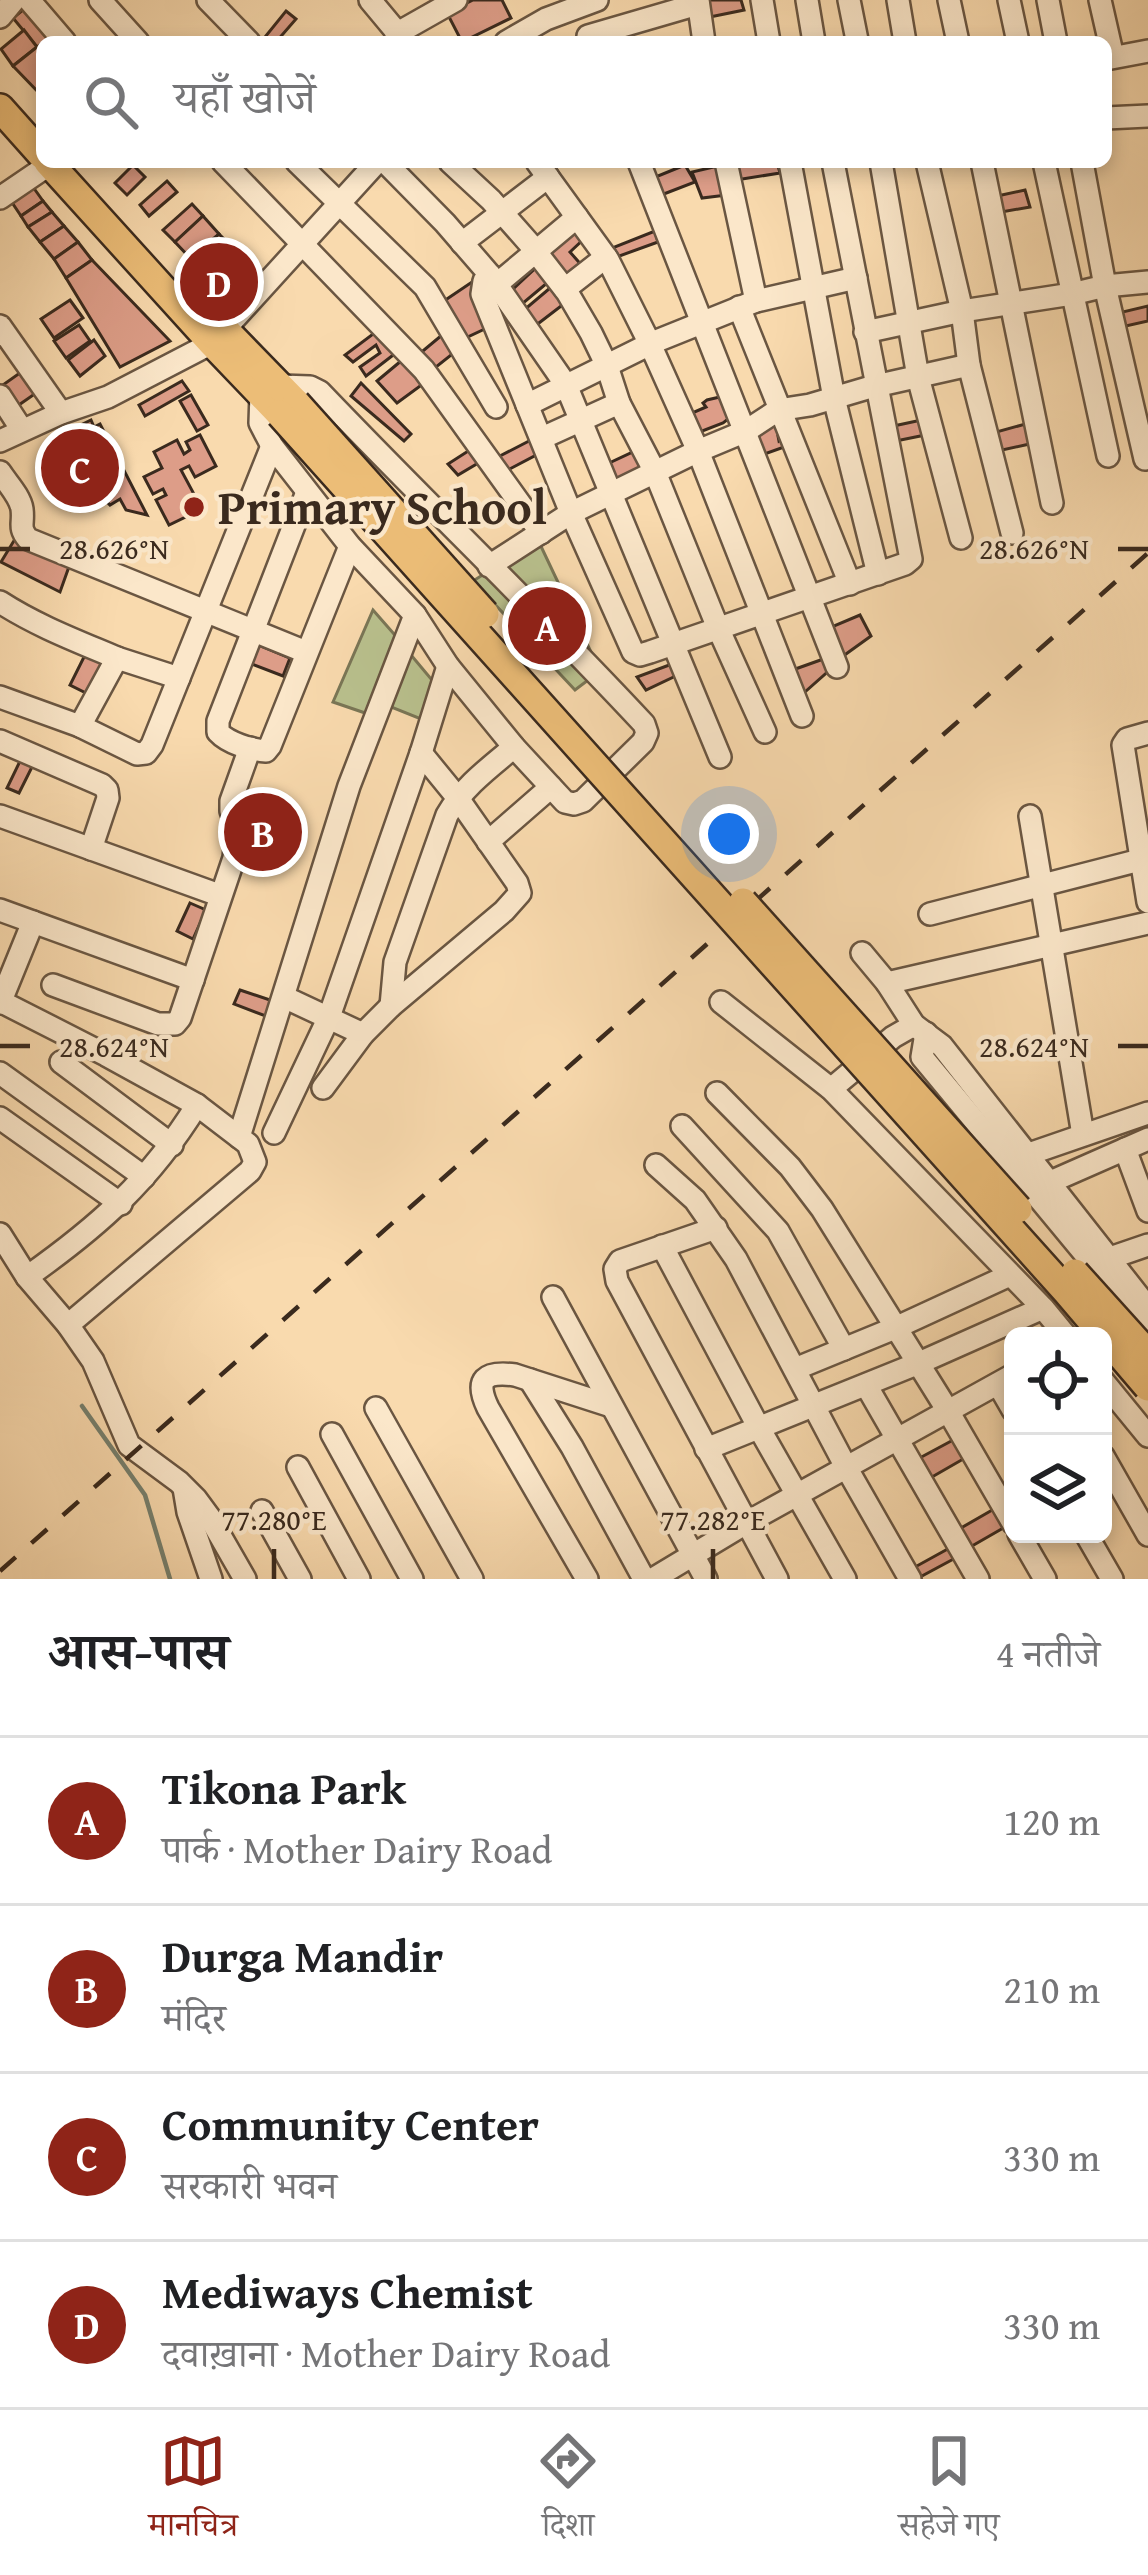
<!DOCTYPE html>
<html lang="hi">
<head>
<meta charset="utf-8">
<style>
	:root { --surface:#fff; --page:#f2f2f2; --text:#202124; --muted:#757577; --line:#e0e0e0; --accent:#8f2418 }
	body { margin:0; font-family:"Gentium Book Plus","Noto Serif Devanagari",serif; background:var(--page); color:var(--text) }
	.controls { position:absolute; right:36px; bottom:36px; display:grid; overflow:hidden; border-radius:18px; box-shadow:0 6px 18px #0003 }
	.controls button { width:108px; height:108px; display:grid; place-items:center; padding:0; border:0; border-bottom:3px solid var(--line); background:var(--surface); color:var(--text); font:60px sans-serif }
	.you { position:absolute; left:729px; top:834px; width:42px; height:42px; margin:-30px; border:9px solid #fff; border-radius:50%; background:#1a73e8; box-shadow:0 0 0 18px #1a73e833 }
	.badge { display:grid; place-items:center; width:78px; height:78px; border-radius:50%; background:var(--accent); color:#fff; font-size:39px; font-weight:700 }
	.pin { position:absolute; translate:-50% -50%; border:6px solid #fff; box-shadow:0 3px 12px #0006 }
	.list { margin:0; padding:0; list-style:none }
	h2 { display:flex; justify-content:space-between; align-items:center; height:156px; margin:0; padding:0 48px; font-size:51px }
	h2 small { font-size:39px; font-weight:400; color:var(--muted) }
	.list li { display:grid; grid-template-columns:78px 1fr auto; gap:36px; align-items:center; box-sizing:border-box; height:168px; padding:0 48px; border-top:3px solid var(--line) }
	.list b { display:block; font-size:45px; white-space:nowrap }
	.list p { margin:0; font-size:39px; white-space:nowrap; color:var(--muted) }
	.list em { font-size:39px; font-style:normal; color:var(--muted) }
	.icon { flex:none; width:66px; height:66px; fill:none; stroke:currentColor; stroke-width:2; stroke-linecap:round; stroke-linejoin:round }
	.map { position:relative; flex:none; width:1148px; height:1579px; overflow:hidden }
	.search { position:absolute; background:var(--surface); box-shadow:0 6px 18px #0003; left:36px; right:36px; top:36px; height:132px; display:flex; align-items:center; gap:30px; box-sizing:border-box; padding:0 42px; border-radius:18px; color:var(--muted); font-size:45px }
	.sheet { height:828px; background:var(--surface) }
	nav { display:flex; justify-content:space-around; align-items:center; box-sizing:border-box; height:168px; border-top:3px solid var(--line); background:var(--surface); font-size:33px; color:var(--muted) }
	nav a { display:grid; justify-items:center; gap:6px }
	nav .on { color:var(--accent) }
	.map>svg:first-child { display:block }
</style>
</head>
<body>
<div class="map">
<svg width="1148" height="1579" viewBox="0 0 1148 1579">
	<rect width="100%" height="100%" fill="#f9daae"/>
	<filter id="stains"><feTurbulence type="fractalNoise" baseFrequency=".00167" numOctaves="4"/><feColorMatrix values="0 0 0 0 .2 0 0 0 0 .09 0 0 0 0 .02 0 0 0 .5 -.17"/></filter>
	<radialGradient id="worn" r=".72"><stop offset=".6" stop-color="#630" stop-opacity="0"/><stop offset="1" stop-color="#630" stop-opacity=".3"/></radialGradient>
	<g fill="#b9c18e" stroke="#7a7656" stroke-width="3">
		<polygon points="538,540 600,671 575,690 473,581"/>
		<polygon points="373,610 401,642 371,715 333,702"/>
		<polygon points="406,649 437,686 426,721 386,705"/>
	</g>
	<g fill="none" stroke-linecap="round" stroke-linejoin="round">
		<polyline stroke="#77816f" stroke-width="4.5" points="82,1406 145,1495 170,1579"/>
	</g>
	<g fill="#dd9d88" stroke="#3a2a1e" stroke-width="3">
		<polygon points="473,0 502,0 511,18 462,42 447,13"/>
		<polygon points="701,0 741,0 744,10 705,18"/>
		<polygon points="29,5 54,35 37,47 13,18"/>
		<polygon points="286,11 296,19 276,42 271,42 265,37"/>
		<polygon points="24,30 37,47 13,66 1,49"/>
		<polygon points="37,47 42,51 42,96 13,66"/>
		<polygon points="763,162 777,162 780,173 736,180 735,167"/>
		<polygon points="133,165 145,177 127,195 115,183"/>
		<polygon points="685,165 695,182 656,197 648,180"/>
		<polygon points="722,165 727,195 702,198 692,172"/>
		<polygon points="167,181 177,192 149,216 140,205"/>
		<polygon points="33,187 43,201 21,216 11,201"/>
		<polygon points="1025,190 1030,207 990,214 988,198"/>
		<polygon points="43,201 52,212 28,227 21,216"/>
		<polygon points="192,204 203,216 175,242 163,230"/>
		<polygon points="52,212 64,226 40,242 28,227"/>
		<polygon points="203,216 219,234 191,259 175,242"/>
		<polygon points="576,220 587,236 570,252 584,268 569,283 544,245"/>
		<polygon points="64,226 78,242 54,259 40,242"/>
		<polygon points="655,231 658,242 611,259 607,250"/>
		<polygon points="219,234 235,250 207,279 195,264 217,244 213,239"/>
		<polygon points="78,242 92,260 66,278 54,259"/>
		<polygon points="235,250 248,265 220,292 207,279"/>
		<polygon points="92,260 170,341 120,367 66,278"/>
		<polygon points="540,264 553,278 522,304 511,291"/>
		<polygon points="475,280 491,326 459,341 438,305"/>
		<polygon points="556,283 569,300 535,326 524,310"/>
		<polygon points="70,300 83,318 54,338 41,319"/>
		<polygon points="1148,306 1148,321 1117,328 1114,314"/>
		<polygon points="79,325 90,341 66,358 54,341"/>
		<polygon points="381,328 382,341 387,347 395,342 401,349 366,376 360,367 380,353 376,345 353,362 345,355"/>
		<polygon points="448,330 460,348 431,371 418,355"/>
		<polygon points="94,340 105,356 80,376 68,360"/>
		<polygon points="407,356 427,381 397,403 377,381"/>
		<polygon points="24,370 39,391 13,409 0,387"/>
		<polygon points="182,381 189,391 145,416 139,405"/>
		<polygon points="361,383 411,434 404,441 351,396"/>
		<polygon points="191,395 208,425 197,431 180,401"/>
		<polygon points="724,396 732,416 723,423 692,435 685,416 706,407 703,403 707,400"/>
		<polygon points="926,419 930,434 891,442 889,427"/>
		<polygon points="91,420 94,427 100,424 147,515 126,510 120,499 110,505 106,501 76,436 83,433 79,426"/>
		<polygon points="778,423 784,433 778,436 779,441 782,439 787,446 759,456 752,436"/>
		<polygon points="1029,423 1034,443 993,452 989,434"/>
		<polygon points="200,435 216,466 195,477 189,466 181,470 202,509 169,525 156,500 166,495 163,489 153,494 144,477 162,468 154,452 177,440 184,454 190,450 186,442"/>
		<polygon points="531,440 538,454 504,472 496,458"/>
		<polygon points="476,446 485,459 458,475 448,464"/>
		<polygon points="635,451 648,471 613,485 605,465"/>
		<polygon points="15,539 71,561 60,592 1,562"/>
		<polygon points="860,615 871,636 839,659 829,628"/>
		<polygon points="251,642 290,658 283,676 244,661"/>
		<polygon points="85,655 104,664 88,694 70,685"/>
		<polygon points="829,657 833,667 797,699 787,672"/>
		<polygon points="680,661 684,672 646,690 637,677"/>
		<polygon points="23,755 35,761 19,793 7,788"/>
		<polygon points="190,903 206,910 193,939 177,931"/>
		<polygon points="240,990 276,1002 271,1018 234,1004"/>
		<polygon points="955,1439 965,1458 925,1481 914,1461"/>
		<polygon points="994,1509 1005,1527 965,1550 954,1532"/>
		<polygon points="955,1545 961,1555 920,1577 915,1567"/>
	</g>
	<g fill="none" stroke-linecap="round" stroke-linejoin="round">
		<g stroke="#6a5642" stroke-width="26">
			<g id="minor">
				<polyline points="29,0 65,42"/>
				<polyline points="100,0 138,42"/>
				<polyline points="208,0 249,42"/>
				<polyline points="370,0 405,42"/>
				<polyline points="698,0 704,42"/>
				<polyline points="762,0 769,42"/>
				<polyline points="807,0 814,42"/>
				<polyline points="849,0 857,40"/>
				<polyline points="898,0 905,42"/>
				<polyline points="949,0 958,42"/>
				<polyline points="1009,0 1018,42"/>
				<polyline points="1048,0 1056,42"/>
				<polyline points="1100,0 1113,57"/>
				<polyline points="0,17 14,0"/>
				<polyline points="396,34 456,0"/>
				<polyline points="588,36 698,4"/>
				<polyline points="506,42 546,19 597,0"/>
				<polyline points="1106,59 1148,51"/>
				<polyline points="1106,118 1148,116"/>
				<polyline points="223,162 424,370 541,533"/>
				<polyline points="297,162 425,287 496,407"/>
				<polyline points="385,162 445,223 490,275 566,385 720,757"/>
				<polyline points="450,162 491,200 529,243 567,292 591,333 607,366 619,403 655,472 718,628 765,732"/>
				<polyline points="537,162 608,260 650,344 698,451 802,716"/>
				<polyline points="639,162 837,667"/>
				<polyline points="726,162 756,301"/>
				<polyline points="790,162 834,398 878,574"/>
				<polyline points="881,162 918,377 961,538"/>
				<polyline points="927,162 962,311 969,365 1012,533"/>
				<polyline points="982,162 1052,503"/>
				<polyline points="1044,162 1108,456"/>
				<polyline points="1082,162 1105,286 1145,459"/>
				<polyline points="0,198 50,164"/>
				<polyline points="462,243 548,177"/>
				<polyline points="490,275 484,281 482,294 571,513 633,652 640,655 650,652 905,564 911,559 833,162"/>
				<polyline points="497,284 577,217"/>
				<polyline points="565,289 606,257"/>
				<polyline points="739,307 850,584"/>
				<polyline points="0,326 61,413"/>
				<polyline points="225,329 377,162"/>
				<polyline points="865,332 962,311 1072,294 1105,286 1148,282"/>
				<path d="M261 393 260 423 272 446 350 546 415 615 448 666 514 747 565 802 574 804 583 801 643 742 647 733 644 724C539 611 427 504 320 392L310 387 281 386"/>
				<polyline points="0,396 22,430"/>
				<polyline points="527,405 654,342 756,301 856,278"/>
				<polyline points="542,438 619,403"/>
				<polyline points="0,441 61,413 108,397 212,343"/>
				<path d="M0 472C7 483 20 496 22 509 24 524 18 527 28 539L306 652"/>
				<path d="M307 492 218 721V732C228 743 251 750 266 751L270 746 350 546"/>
				<polyline points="489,566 571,513 698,451 746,431 778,410 810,405 871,387 969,365"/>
				<path d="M0 602C37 626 77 641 117 658L80 726"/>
				<polyline points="117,658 179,678"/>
				<polyline points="0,697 80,726 137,754 146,753 152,745 272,446"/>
				<polyline points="1148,733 1127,739 1123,745 1148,902"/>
				<polyline points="0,741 102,785 107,790 108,798 91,849"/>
				<polyline points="0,816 219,895"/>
				<polyline points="1030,816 1083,1135"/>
				<polyline points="488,842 551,787"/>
				<polyline points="0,910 193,980"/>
				<polyline points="930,914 1148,858"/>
				<polyline points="862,953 887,983 914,1025 942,1046 1148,1308"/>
				<polyline points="887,983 1148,923"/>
				<polyline points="53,985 158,1024 175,1024 180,1018 234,858 237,827 231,811 231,801 250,748"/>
				<polyline points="284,997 363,1034"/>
				<polyline points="0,1001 106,1055 197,1105"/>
				<polyline points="721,1002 831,1089 1043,1308 1066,1336"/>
				<polyline points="0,1003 33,922"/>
				<path d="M391 1006 395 962 447 815C464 786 489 768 514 747"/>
				<polyline points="926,1033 922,1057 1148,1330"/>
				<polyline points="61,1062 172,1145"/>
				<polyline points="0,1073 144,1177"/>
				<polyline points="323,1088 363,1034 391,1006 504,911 520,893 517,883 457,797 421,753"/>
				<polyline points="831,1089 893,1037 914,1025"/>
				<polyline points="717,1093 790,1167 822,1209 948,1411 1013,1523"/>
				<polyline points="0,1118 121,1204"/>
				<polyline points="682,1126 778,1231 844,1349"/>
				<polyline points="274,1133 329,1017 421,753 448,666"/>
				<polyline points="239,1137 349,786 415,615"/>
				<polyline points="1125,1149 1148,1211"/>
				<polyline points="1026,1155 1148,1113"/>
				<polyline points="656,1165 695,1200 736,1259 846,1467 910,1579"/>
				<polyline points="1048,1183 1148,1139"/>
				<polyline points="716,1228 620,1261 615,1269 617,1281 777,1579"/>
				<polyline points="0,1234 27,1277 68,1325 93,1361 129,1445 179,1482 196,1499 210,1518 245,1579"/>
				<polyline points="662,1246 759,1428 845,1579"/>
				<polyline points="1110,1258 1148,1245"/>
				<path d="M27 1277C99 1226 150 1181 197 1105L248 1144 255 1162 250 1171 68 1325"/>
				<polyline points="553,1297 706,1579"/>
				<polyline points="795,1369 895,1328 1010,1275"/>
				<polyline points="530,1380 572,1447 644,1579"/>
				<polyline points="1103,1381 1148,1436"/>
				<polyline points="998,1384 1013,1410"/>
				<polyline points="866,1385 978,1579"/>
				<polyline points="376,1408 472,1579"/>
				<polyline points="332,1434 412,1579"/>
				<polyline points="706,1449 919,1363 1043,1308"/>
				<polyline points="1103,1456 1148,1535"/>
				<polyline points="298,1467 359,1579"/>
				<polyline points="184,1488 188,1512 211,1579"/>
				<polyline points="262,1511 300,1579"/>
				<polyline points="1019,1534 1045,1579"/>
				<polyline points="1086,1534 1112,1579"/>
				<path d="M587 1579 488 1408C474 1379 485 1371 515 1375L611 1406"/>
				<polyline points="653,1579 746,1523 1013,1375"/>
			</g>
		</g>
		<g stroke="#3a2a1e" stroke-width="32">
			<g id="major">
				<polyline points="0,108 42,155"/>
				<polyline points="48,162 212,343 280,414"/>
				<polyline points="194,298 296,403"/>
			</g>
		</g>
		<use href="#minor" stroke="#fbe7ca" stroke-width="21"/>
		<use href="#major" stroke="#ecbd77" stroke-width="27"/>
		<polyline stroke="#3a2a1e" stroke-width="4.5" stroke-dasharray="21 21" stroke-linecap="butt" points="0,1571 1148,553"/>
		<g stroke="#3a2a1e" stroke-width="32" stroke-linecap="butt">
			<g id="major-bridge">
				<polyline points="296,403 485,614"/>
				<polyline points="280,414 1067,1292 1148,1387"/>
				<polyline points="743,902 1018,1209"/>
				<polyline points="1075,1273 1148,1354"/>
			</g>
		</g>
		<use href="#major-bridge" stroke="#ecbd77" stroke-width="27"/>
	</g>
	<path fill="none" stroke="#3a2a1e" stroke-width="4.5" d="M0 549H30M1118 549H1148M0 1046H30M1118 1046H1148M274 1549V1579M713 1549V1579"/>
	<circle fill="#8f2418" stroke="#fbe7ca" stroke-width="4.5" cx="194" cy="507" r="12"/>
	<g text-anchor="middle" stroke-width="9" stroke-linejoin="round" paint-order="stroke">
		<g font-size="48" font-weight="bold" fill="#3a2a1e" stroke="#fbe7ca" text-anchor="start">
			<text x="218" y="524">Primary School</text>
		</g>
	</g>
	<g font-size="30" text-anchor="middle" fill="#3a2a1e" stroke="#fbe7ca" stroke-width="9" stroke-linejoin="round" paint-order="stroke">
		<text x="114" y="559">28.626°N</text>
		<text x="1034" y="559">28.626°N</text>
		<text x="114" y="1057">28.624°N</text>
		<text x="1034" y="1057">28.624°N</text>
		<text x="274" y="1530">77.280°E</text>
		<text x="713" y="1530">77.282°E</text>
	</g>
	<rect width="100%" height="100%" filter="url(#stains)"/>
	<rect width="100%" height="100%" fill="url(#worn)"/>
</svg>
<div class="controls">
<button><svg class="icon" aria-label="locate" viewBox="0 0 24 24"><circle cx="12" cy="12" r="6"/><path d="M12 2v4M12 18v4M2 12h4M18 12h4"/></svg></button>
<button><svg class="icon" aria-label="layers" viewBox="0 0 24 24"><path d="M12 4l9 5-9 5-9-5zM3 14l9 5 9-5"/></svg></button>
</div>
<div class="you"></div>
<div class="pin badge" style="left:547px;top:626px">A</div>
<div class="pin badge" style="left:263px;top:832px">B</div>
<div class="pin badge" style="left:80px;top:468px">C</div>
<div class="pin badge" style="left:219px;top:282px">D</div>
<div class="search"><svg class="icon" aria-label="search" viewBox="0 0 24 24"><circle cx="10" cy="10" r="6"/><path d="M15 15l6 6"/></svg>यहाँ खोजें</div>
</div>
<section class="sheet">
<h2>आस-पास<small>4 नतीजे</small></h2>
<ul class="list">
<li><span class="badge">A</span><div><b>Tikona Park</b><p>पार्क · Mother Dairy Road</p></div><em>120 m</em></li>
<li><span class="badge">B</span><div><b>Durga Mandir</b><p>मंदिर</p></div><em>210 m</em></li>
<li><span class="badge">C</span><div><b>Community Center</b><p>सरकारी भवन</p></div><em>330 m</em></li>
<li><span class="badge">D</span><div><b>Mediways Chemist</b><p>दवाख़ाना · Mother Dairy Road</p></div><em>330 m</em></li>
</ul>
</section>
<nav>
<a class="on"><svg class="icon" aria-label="map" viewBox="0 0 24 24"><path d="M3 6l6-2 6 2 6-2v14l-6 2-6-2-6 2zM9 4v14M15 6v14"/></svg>मानचित्र</a>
<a><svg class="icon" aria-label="directions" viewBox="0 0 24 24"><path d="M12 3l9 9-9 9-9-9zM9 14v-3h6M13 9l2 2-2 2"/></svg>दिशा</a>
<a><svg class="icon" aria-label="saved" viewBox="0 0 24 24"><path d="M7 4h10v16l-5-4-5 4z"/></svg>सहेजे गए</a>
</nav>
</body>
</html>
